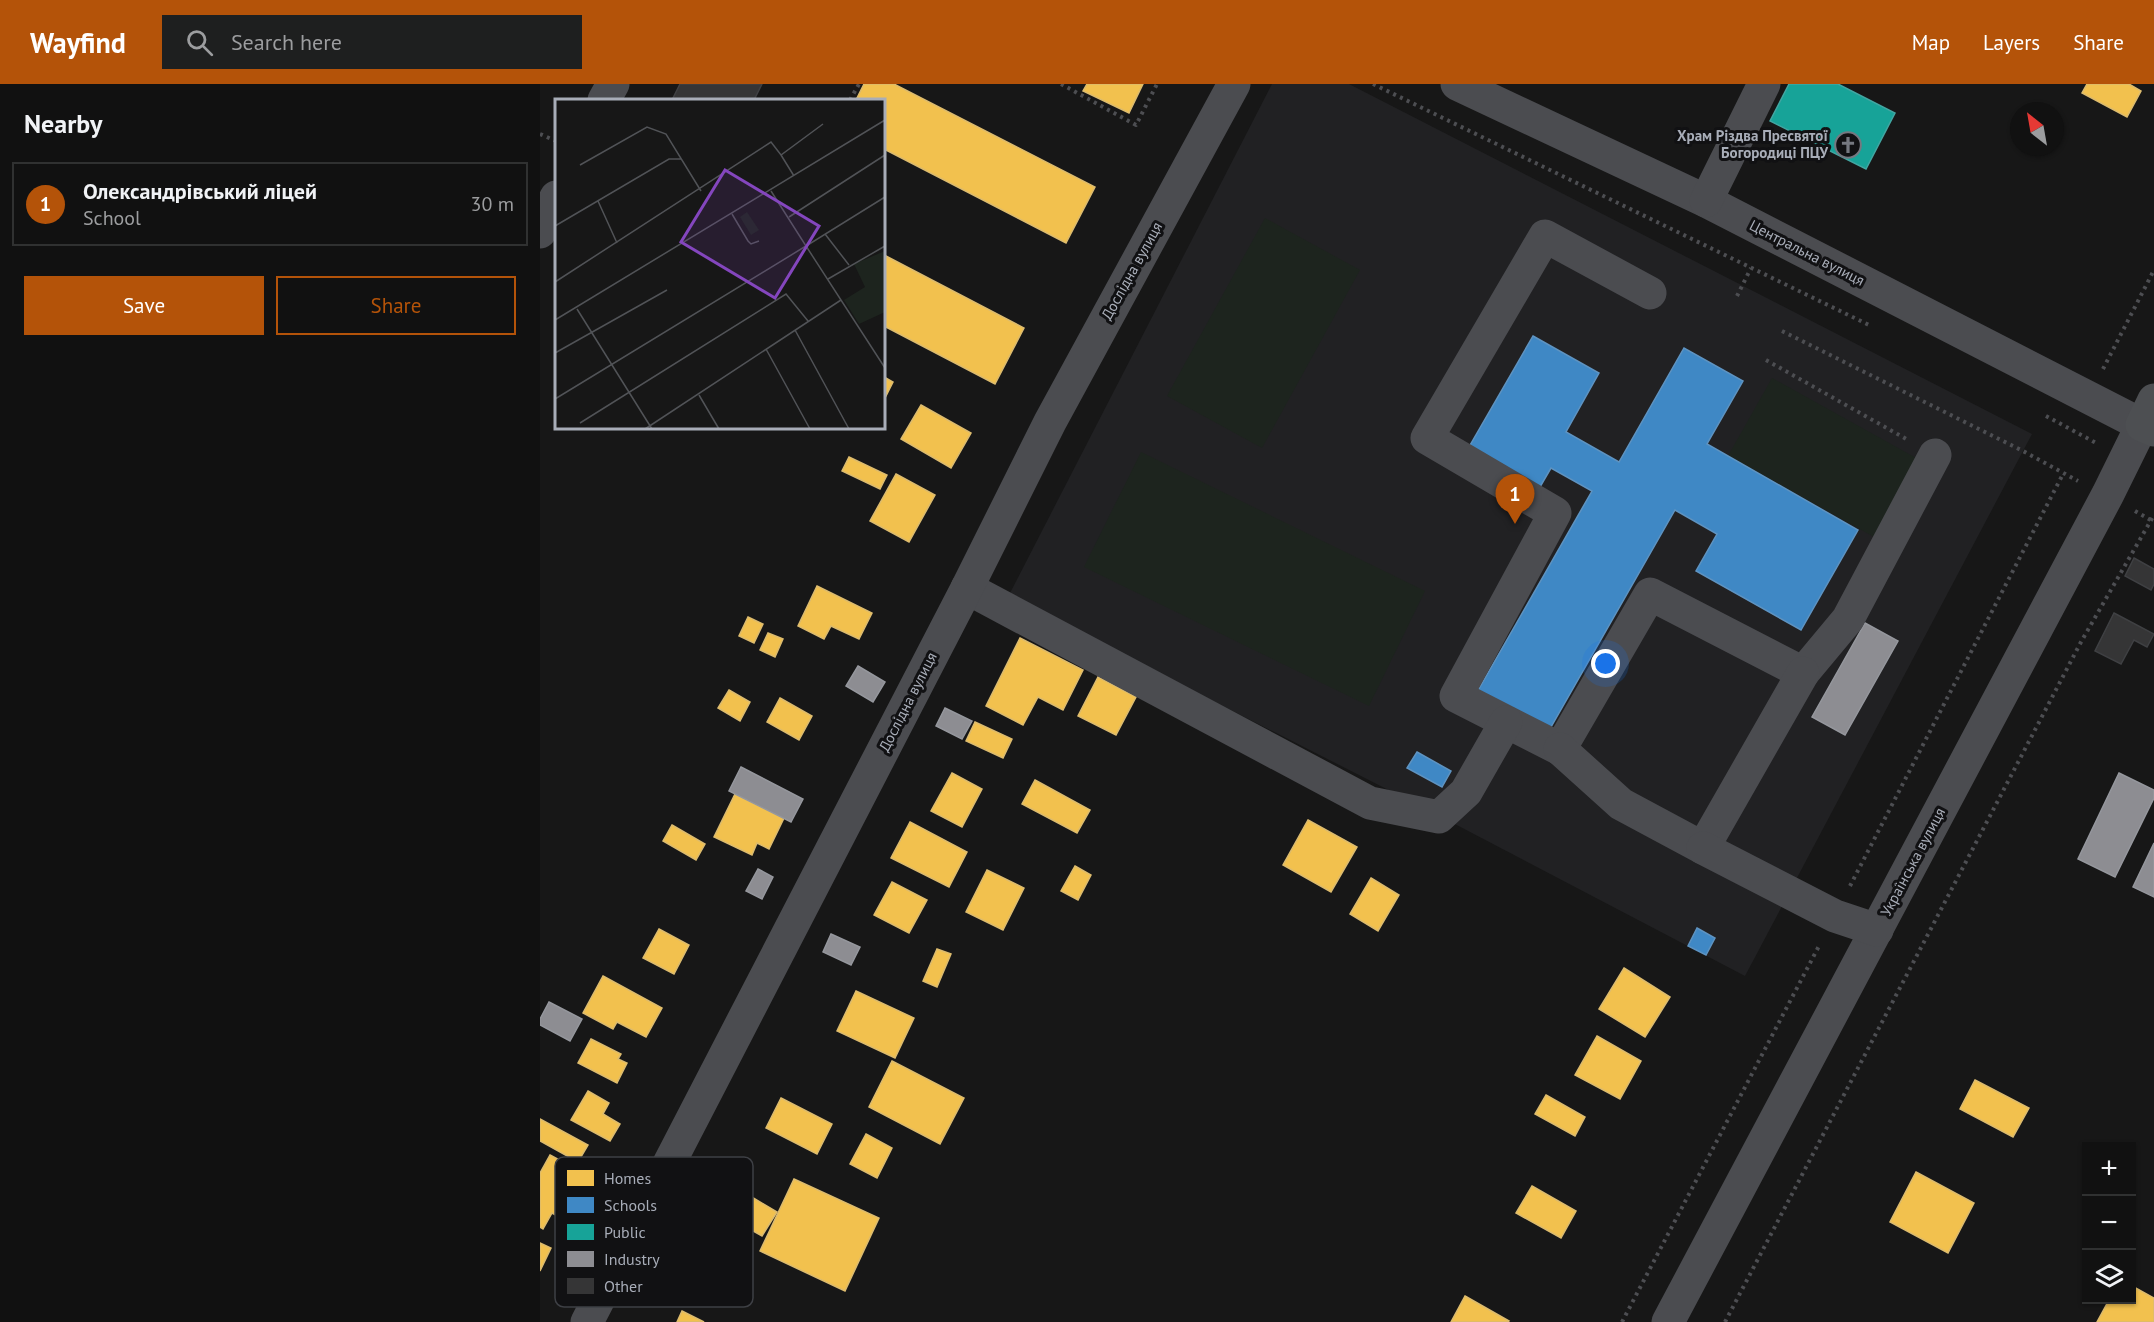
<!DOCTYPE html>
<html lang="en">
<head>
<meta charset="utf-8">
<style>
	:root { --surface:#111; --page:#1e1f1f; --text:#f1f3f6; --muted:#9c9d9f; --line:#303131; --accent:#b45309 }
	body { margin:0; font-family:"PT Sans",sans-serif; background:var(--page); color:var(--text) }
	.controls { position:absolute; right:18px; bottom:18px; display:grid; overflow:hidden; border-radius:0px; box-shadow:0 2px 4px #0004 }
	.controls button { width:54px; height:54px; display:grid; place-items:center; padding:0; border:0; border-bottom:2px solid var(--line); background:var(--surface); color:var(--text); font:30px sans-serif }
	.compass { position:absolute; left:1470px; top:18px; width:54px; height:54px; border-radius:50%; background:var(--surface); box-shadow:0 2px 4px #0004; rotate:329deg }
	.you { position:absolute; left:1066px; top:580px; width:21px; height:21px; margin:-15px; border:4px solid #fff; border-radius:50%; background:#1a73e8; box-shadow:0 0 0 9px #1a73e833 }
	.badge { display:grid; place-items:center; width:39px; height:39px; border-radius:50%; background:var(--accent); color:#fff; font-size:20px; font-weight:700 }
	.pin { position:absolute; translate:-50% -50px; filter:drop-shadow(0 2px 3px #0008) }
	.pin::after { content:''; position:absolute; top:32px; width:21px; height:18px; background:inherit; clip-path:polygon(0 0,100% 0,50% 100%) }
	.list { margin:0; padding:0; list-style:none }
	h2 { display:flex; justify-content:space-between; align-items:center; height:78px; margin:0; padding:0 24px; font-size:26px }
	h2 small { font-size:20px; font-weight:400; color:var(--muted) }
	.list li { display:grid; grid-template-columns:39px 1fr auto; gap:18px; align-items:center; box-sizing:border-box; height:84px; margin:0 12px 12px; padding:0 12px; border:2px solid var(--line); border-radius:0px }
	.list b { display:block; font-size:22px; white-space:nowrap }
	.list p { margin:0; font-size:20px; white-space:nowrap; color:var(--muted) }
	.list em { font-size:20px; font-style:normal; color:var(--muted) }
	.actions { display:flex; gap:12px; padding:18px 24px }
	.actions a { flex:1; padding:14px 0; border:2px solid var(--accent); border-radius:0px; text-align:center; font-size:21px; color:var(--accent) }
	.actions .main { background:var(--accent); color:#fff }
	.icon { flex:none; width:33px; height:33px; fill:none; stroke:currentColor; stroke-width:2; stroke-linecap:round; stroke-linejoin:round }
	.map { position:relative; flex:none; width:1614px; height:1238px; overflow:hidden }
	header { display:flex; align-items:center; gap:36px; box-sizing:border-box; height:84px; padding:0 30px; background:var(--accent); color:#fff }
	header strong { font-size:28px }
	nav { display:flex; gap:33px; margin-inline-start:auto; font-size:21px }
	.search { width:420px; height:54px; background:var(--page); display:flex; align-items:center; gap:15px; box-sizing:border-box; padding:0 21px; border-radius:0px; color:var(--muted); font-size:22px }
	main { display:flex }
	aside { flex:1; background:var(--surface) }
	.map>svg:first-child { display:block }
</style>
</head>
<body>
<header>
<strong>Wayfind</strong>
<div class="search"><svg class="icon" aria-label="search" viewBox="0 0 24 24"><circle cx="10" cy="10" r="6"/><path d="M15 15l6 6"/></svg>Search here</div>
<nav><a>Map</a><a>Layers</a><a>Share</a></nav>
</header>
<main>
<aside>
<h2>Nearby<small></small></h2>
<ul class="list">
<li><span class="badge">1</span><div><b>Олександрівський ліцей</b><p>School</p></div><em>30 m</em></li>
</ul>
<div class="actions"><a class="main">Save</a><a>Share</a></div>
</aside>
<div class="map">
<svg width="1614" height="1238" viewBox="0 0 1614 1238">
	<rect width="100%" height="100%" fill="#171717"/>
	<polygon fill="#212123" points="732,0 809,0 1492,350 1205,892 890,727 468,513"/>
	<g fill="#1d241e">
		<polygon points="725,134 820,186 722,364 627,312"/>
		<polygon points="1232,294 1378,375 1334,453 1188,372"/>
		<polygon points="601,368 885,507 829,622 544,483"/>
	</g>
	<g fill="#f2c14e" stroke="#dcbb6e" stroke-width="1.5">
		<polygon points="324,0 354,0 555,103 526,159 344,65 344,16 316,16"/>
		<polygon points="547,0 603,0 589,29 543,7"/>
		<polygon points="1547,0 1589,0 1601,7 1587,33 1542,9"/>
		<polygon points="344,171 484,244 455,300 344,242"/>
		<polygon points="344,293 353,298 344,316"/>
		<polygon points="381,321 431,349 411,384 361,355"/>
		<polygon points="309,373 347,391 340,405 302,387"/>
		<polygon points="356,390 395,411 369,458 330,437"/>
		<polygon points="277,502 332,529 319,555 291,542 284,555 258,542"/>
		<polygon points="208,533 223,540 214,559 199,552"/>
		<polygon points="228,549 243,555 235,573 220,566"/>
		<polygon points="480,554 543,586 523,626 498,613 483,641 446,622"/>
		<polygon points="558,593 596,613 576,651 538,632"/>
		<polygon points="189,606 210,618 200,637 178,624"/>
		<polygon points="240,614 272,632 259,656 227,638"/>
		<polygon points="435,638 472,655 463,674 426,657"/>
		<polygon points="412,689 442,705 422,743 391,727"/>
		<polygon points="495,696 550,726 537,749 482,720"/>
		<polygon points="195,710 244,734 229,765 217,759 212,771 174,753"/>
		<polygon points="768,736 817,763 791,808 743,781"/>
		<polygon points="370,738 427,768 409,803 351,774"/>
		<polygon points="132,741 165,760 156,776 123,757"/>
		<polygon points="535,782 551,791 538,816 521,807"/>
		<polygon points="447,786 484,804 463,846 426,828"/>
		<polygon points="831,794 859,811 838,847 810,830"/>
		<polygon points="352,798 387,816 369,849 334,831"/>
		<polygon points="119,845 149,861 134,890 103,874"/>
		<polygon points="397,865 411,870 397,903 383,897"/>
		<polygon points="1084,884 1130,913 1105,953 1059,925"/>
		<polygon points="63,892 122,924 106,953 77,938 73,945 43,929"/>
		<polygon points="316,907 374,934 355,974 297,947"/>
		<polygon points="1057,952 1101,977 1080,1015 1035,991"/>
		<polygon points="51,955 81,970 78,975 87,979 77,999 38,979"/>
		<polygon points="352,977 424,1014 400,1060 329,1023"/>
		<polygon points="1435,996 1489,1024 1473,1053 1420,1025"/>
		<polygon points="48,1007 69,1019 63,1030 80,1040 70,1057 31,1036"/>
		<polygon points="1006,1011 1045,1033 1035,1052 995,1030"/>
		<polygon points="241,1014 292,1040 277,1070 226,1044"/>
		<polygon points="0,1035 48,1061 38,1078 0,1057"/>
		<polygon points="326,1050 352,1064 337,1094 310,1080"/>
		<polygon points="10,1071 49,1092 25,1136 12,1129 3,1145 0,1143 0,1089"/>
		<polygon points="1376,1088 1434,1119 1408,1169 1350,1138"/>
		<polygon points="254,1095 339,1134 305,1207 220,1167"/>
		<polygon points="992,1102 1036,1127 1021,1154 976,1129"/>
		<polygon points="205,1109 237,1128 222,1152 190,1134"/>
		<polygon points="0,1159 11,1164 0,1187"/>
		<polygon points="1592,1202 1614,1214 1614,1238 1557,1238 1569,1216 1592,1216"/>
		<polygon points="925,1212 969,1237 968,1238 911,1238"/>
		<polygon points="142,1227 164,1238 137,1238"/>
	</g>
	<g fill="#3f88c5" stroke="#5e93c1" stroke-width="1.5">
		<polygon points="993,252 1059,289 1026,348 1079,378 1144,264 1203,297 1167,360 1318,446 1261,546 1156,487 1177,450 1135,426 1007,650 936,610 1052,407 1011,384 1000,403 929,363"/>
		<polygon points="877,668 911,687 902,703 867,684"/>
		<polygon points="1157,844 1175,854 1166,871 1148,862"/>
	</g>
	<polygon fill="#17a398" stroke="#42a6a2" stroke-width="1.5" points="1249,0 1298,0 1355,29 1326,85 1230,37"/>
	<g fill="#8d8d92" stroke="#95979d" stroke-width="1.5">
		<polygon points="1325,539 1358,557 1305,651 1272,633"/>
		<polygon points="318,582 345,598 333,618 306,602"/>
		<polygon points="405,624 432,637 422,655 396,642"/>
		<polygon points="201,683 263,715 251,738 189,707"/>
		<polygon points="1579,689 1614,706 1614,714 1575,793 1538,775"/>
		<polygon points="1614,759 1614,813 1593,803"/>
		<polygon points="218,785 233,793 222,815 206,807"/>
		<polygon points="291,850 320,863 311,881 283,868"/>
		<polygon points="9,918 42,935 30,957 0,941 0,935"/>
	</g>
	<g fill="#353536" stroke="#3f4043" stroke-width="1.5">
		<polygon points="140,0 222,0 214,16 132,16"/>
		<polygon points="1594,474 1614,485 1614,500 1611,506 1585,492"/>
		<polygon points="1574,529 1614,550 1607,563 1594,556 1581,580 1555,567"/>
	</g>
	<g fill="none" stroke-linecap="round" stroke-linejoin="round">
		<g stroke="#4d4e52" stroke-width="4" stroke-dasharray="3 4.5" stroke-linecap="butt">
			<polyline points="521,0 596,41 617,0"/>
			<polyline points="833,0 1329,241"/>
			<polyline points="310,16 319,0"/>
			<polyline points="0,50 16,57"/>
			<polyline points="1197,212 1211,184"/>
			<polyline points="1242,247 1483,367 1538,397"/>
			<polyline points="1226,276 1368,356"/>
			<polyline points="1563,285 1614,186"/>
			<polyline points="1506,332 1558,360"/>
			<polyline points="1595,427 1614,438"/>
			<polyline points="1310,802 1523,390"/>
			<polyline points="1082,1238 1280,860"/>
			<polyline points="1185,1238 1541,558 1614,431"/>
		</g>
		<g stroke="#4b4c50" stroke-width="33">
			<polyline points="917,0 1166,117 1602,341 1568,410 1128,1238"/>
			<polyline points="64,16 73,0"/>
			<polyline points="1166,117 1224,0"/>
			<polyline points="0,148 16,113"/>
			<polyline points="1110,209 1005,152 887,354 1015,429 916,612 1020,665 1110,510 1263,589 1308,535 1395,371"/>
			<polyline points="427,504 830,719 899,733 926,708 966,638"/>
			<polyline points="1020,665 1081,720 1163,764 1263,589"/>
			<polyline points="1163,764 1295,832 1337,846"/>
			<polyline points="47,1238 427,504 510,338 694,0"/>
		</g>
		<polyline stroke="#4d4f52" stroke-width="33" points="1614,316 1602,341 1614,346"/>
	</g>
	<defs>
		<g id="church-ring" transform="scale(1.35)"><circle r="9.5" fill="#111113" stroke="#757880" stroke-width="1.5"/><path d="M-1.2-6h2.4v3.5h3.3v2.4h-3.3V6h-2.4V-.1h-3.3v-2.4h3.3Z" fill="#757880"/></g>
	</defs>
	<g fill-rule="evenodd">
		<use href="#church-ring" x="1308" y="61"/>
	</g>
	<g text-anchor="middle" stroke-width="6" stroke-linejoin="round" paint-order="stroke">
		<g font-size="15" font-weight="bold" fill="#a8adb8" stroke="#111113" text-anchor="end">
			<text x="1288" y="57">Храм Різдва Пресвятої<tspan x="1288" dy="17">Богородиці ПЦУ</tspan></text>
		</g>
		<g font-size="15" fill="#a8adb8" stroke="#111113">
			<text transform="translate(1267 169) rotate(27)" y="5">Центральна вулиця</text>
			<text transform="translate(592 187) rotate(-61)" y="5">Дослідна вулиця</text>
			<text transform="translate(368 618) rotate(-63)" y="5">Дослідна вулиця</text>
			<text transform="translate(1373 778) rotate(-62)" y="5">Українська вулиця</text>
		</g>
	</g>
	<g transform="translate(15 15)">
		<rect width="330" height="330" fill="#171717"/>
		<path d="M192 113 204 131 196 136 185 118ZM330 152V213L304 225 289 201 310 188 299 165Z" fill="#1d241e"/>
		<path fill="none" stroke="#515357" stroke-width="1.5" d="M226 56 239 77M25 66 92 28 111 35 146 92M330 98 251 147 330 269M43 102 62 144M177 115 193 142 196 145 204 142M234 118 330 56M0 127 114 60H126M270 135 294 166M273 180 330 147M0 183 216 43 226 56 268 25M22 210 97 330M0 221 330 21M240 231 294 330M211 250 255 330M0 254 112 191M144 296 164 330M0 300 251 147 216 92M25 324 231 195 253 222M90 330 286 201"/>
		<path fill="#8446be" fill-opacity="0.15" stroke="#8446be" stroke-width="3" d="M170 71 264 127 220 199 126 143Z"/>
		<rect width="330" height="330" fill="none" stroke="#a8adb8" stroke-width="3"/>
	</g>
	<rect x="15" y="1073" width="198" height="150" rx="9" fill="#111113" stroke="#3e4045" stroke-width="1.5"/>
	<rect x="27" y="1086" width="27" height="16" fill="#f2c14e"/>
	<rect x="27" y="1113" width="27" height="16" fill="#3f88c5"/>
	<rect x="27" y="1140" width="27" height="16" fill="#17a398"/>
	<rect x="27" y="1167" width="27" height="16" fill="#8d8d92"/>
	<rect x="27" y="1194" width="27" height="16" fill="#353536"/>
	<g font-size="16" fill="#a8adb8">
		<text x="64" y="1100">Homes</text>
		<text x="64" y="1127">Schools</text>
		<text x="64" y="1154">Public</text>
		<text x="64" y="1181">Industry</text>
		<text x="64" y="1208">Other</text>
	</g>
</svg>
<div class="controls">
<button>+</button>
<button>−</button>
<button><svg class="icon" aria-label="layers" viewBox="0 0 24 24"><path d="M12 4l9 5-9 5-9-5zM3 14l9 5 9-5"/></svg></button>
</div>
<svg class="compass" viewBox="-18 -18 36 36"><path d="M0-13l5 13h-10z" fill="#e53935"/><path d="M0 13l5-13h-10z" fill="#9c9d9f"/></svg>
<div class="you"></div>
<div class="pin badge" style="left:975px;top:440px">1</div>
</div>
</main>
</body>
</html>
